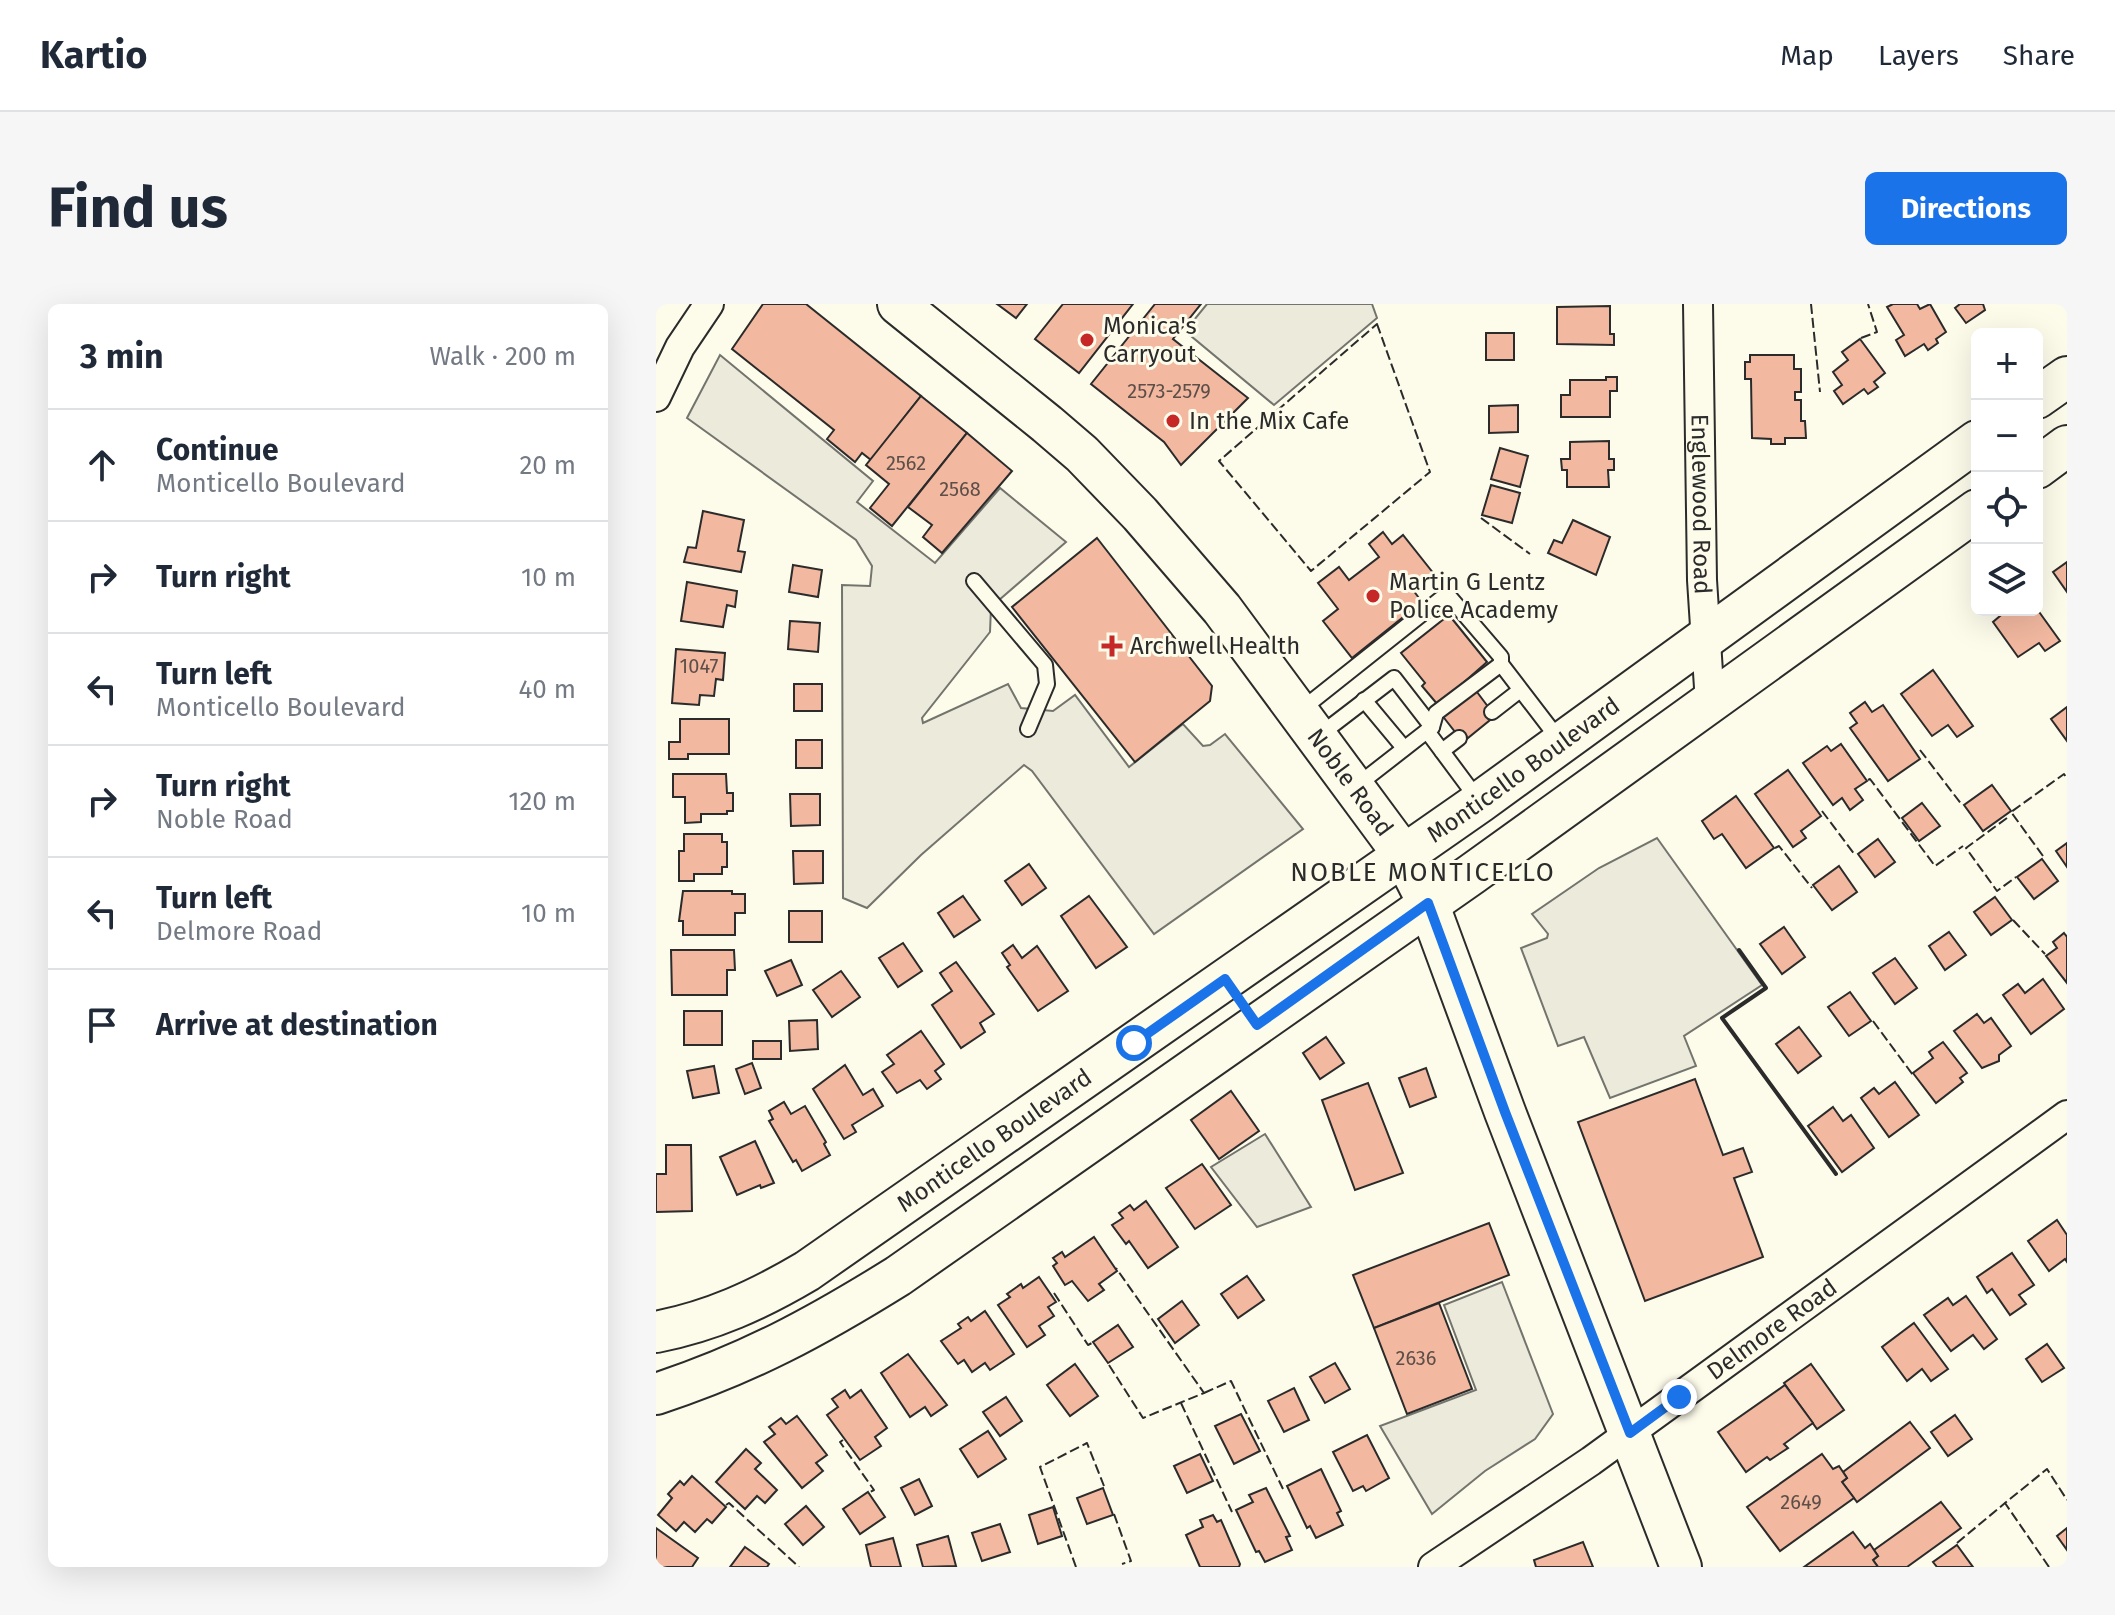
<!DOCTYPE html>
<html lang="en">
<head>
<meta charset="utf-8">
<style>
	:root { --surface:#fff; --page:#f6f6f7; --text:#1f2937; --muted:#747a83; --line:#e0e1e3; --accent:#1a73e8 }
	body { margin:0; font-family:"Fira Sans",sans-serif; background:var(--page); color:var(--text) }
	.controls { position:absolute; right:24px; top:24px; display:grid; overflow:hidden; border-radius:12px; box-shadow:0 8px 32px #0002 }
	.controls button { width:72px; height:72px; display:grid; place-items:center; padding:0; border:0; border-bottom:2px solid var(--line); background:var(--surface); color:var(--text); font:40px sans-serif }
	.stop { position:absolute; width:24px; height:24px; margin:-18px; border:6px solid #1a73e8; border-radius:50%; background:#fff }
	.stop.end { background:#1a73e8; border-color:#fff; box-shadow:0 2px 8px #0008 }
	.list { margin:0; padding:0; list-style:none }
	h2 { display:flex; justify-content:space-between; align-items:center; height:104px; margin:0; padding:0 32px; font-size:34px }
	h2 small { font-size:26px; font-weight:400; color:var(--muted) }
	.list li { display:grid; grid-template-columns:52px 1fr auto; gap:24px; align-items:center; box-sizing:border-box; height:112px; padding:0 32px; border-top:2px solid var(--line) }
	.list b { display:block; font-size:30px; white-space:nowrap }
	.list p { margin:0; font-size:26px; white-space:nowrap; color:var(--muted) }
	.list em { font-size:26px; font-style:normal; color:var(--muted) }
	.icon { flex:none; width:44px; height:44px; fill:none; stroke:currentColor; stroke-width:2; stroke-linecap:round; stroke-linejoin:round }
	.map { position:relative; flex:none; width:1411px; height:1263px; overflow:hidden; border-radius:12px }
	header { display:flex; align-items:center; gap:48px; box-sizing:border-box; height:112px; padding:0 40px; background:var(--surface); border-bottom:2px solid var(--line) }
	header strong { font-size:38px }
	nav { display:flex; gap:44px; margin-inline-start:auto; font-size:28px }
	.intro { display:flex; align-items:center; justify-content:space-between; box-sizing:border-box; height:192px; padding:0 48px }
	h1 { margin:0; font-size:56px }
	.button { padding:20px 36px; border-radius:12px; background:var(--accent); color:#fff; font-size:28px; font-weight:700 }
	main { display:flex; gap:48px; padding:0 48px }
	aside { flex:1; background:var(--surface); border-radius:12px; box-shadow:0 8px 32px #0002 }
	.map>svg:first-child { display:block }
</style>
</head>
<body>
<header>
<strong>Kartio</strong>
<nav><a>Map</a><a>Layers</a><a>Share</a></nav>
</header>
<div class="intro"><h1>Find us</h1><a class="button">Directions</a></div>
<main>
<aside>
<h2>3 min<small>Walk · 200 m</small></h2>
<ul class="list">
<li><svg class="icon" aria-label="ahead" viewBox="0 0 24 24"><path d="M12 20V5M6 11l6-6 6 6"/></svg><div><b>Continue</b><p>Monticello Boulevard</p></div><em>20 m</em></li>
<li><svg class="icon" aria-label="right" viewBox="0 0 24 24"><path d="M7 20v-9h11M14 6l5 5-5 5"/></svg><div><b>Turn right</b></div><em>10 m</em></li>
<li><svg class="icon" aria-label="left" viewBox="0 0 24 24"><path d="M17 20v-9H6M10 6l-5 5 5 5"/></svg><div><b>Turn left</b><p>Monticello Boulevard</p></div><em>40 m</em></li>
<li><svg class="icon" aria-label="right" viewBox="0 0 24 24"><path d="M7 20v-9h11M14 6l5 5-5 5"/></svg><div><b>Turn right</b><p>Noble Road</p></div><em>120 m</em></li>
<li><svg class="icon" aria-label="left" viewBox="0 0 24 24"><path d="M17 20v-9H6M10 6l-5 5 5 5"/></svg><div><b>Turn left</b><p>Delmore Road</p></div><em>10 m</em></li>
<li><svg class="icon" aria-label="arrive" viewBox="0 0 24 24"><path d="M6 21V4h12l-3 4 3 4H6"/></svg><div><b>Arrive at destination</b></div></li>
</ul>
</aside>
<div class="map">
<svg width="1411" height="1263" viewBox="0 0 1411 1263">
	<rect width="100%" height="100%" fill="#fdfbea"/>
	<g fill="#eceadb" stroke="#74746e" stroke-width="2">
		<polygon points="551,0 716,0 721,14 618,101 529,27"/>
		<polygon points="64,51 217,177 201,198 279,259 344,184 410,238 335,303 334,328 266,414 267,419 352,380 365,404 397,407 419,391 473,463 527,420 547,442 554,441 569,430 647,525 498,630 376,467 368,461 265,551 211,604 187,594 186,281 214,282 216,262 200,236 31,114"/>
		<polygon points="1001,534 1106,681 1028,732 1040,762 954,794 928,733 902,742 865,644 891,634 892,630 876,610 943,564"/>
		<polygon points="609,830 655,903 601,923 555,863"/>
		<polygon points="846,978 897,1110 879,1135 829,1167 776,1210 724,1122 820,1086 788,1001"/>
	</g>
	<g fill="#f2b8a0" stroke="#2b2b2b" stroke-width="2">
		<polygon points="107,0 150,0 265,92 215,156 206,149 199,158 171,135 178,126 76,45"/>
		<polygon points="341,0 371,0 360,14"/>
		<polygon points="407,0 477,0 423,69 379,35"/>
		<polygon points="499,0 545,0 517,35 592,94 525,161 508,138 435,80"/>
		<polygon points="1237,0 1261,0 1264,5 1274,0 1290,28 1280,35 1282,39 1272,46 1268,40 1249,52 1240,36 1248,31 1231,3"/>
		<polygon points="1304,0 1327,0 1329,6 1310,19 1299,4"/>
		<polygon points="954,2 954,30 958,30 958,41 901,40 901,3"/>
		<rect x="830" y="29" width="28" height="27"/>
		<polygon points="1204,35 1229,69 1218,78 1222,83 1212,90 1208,85 1187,100 1178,87 1186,81 1177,68 1192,56 1186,48"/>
		<polygon points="1094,51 1138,51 1138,65 1145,65 1145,88 1139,88 1139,96 1145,96 1145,117 1149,117 1150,134 1129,134 1129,140 1115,140 1115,135 1096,134 1095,75 1089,75 1089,58 1094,58"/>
		<polygon points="950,73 961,73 961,87 954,87 954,113 905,113 905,91 914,91 914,76 950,76"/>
		<polygon points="265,92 311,129 236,222 214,204 233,180 210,161"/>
		<polygon points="862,101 862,128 833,129 833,102"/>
		<polygon points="311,129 356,167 286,249 267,233 276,221 252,203"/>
		<polygon points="953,137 953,155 958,155 958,166 952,166 953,183 911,183 911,166 906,166 905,155 914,155 914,138"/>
		<polygon points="844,144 872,152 864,183 835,175"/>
		<polygon points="835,181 864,189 856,219 826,211"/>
		<polygon points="47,207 88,216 82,247 89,248 85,268 28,258 32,243 40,244"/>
		<polygon points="917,216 954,233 940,271 892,249 898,236 906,239"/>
		<polygon points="727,228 736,240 747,231 778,270 757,286 766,298 696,354 667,317 682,305 662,279 683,263 693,276 723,253 713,240"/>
		<polygon points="441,234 556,382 554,397 479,458 356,303"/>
		<polygon points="1411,258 1411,288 1397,268"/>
		<polygon points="137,261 166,266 162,293 133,288"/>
		<polygon points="31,278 81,287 79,303 71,301 67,323 25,317"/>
		<polygon points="1381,305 1404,337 1389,347 1383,339 1362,353 1337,318 1351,306"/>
		<polygon points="793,311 831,358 782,401 766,382 769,379 745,349"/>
		<polygon points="134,317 164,319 162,348 132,345"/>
		<polygon points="20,345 69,349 67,376 60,375 58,392 44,391 43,401 16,399"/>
		<polygon points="1277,366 1317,422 1301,433 1292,421 1276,432 1245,390"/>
		<rect x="138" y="380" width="28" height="27"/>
		<polygon points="818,384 839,412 807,438 785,410"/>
		<polygon points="1209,398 1216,408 1227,401 1264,455 1232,477 1194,424 1201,419 1194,409"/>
		<polygon points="1411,403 1411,437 1395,415"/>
		<polygon points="24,415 73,415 73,450 32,450 32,455 13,455 13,438 24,438"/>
		<rect x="140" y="436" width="26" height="28"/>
		<polygon points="1185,440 1211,477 1199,485 1207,496 1194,506 1186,494 1177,501 1147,459 1171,442 1175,447"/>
		<polygon points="1132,466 1165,512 1145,527 1150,534 1137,543 1099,490"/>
		<polygon points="17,470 70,470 71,489 77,489 77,507 71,507 71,510 45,510 45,518 29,519 29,493 17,493"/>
		<polygon points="1336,481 1355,507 1327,527 1308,501"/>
		<polygon points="134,490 164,490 164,521 135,522"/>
		<polygon points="1080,492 1118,544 1090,564 1066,530 1058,535 1046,517"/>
		<polygon points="1266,499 1284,522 1263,537 1246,514"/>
		<polygon points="28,530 66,530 66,538 71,538 71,563 66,563 66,570 38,570 38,577 23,577 23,547 28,547"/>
		<polygon points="1222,535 1239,558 1219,573 1202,550"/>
		<polygon points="1411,539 1411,563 1400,547"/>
		<polygon points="137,547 167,547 167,579 138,580"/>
		<polygon points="1386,555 1402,577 1378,595 1361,573"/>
		<polygon points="373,560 390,584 366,601 349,577"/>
		<polygon points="1183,562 1201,588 1176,606 1157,581"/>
		<polygon points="27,587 76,587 76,590 89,590 89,609 79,609 79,631 27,631 27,617 23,617"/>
		<polygon points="307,592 324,616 298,633 282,609"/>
		<polygon points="433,592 471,643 440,664 405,612"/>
		<polygon points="1339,593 1356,616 1335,631 1318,608"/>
		<rect x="133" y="607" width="33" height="31"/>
		<polygon points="1128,623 1149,653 1126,670 1104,640"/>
		<polygon points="1293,628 1310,651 1289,666 1273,642"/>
		<polygon points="1408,629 1411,633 1411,679 1390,652 1401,644 1397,638"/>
		<polygon points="247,639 266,667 242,683 223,654"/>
		<polygon points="357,641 366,654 381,642 412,687 382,707 351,663 354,661 346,649"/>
		<polygon points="15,646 78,646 79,666 71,666 71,691 16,691"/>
		<polygon points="1239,654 1261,684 1239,700 1217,669"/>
		<polygon points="135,656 146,681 121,692 109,667"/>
		<polygon points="300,658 338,710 324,719 329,728 305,744 276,701 296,687 284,669"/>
		<polygon points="185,667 204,693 176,713 157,686"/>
		<polygon points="1387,675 1408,705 1375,730 1347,691 1362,680 1369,689"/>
		<polygon points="1194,688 1215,717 1193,732 1172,703"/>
		<rect x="28" y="707" width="38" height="34"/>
		<polygon points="1321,710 1328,719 1335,714 1355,742 1343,751 1343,757 1326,764 1298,727"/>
		<polygon points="161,716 162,745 134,747 133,717"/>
		<polygon points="1143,723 1165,752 1142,769 1120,740"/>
		<polygon points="265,727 288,760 279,767 285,775 271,785 264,776 241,789 226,768 238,760 231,751"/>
		<polygon points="670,733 688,759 664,775 647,749"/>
		<rect x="97" y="737" width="28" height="18"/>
		<polygon points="1287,738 1311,769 1304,774 1307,778 1280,799 1257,769 1277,754 1273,748"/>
		<polygon points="96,759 105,784 89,790 80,765"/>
		<polygon points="189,761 207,791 217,785 227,802 196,821 200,828 188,835 157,785"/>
		<polygon points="58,762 63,789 37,794 31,767"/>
		<polygon points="770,764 780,793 754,803 743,774"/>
		<polygon points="1039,775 1067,851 1087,844 1096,868 1078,874 1107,953 989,997 922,818"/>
		<polygon points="1239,778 1263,811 1233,833 1205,794 1218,784 1223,790"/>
		<polygon points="712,779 747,869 699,886 666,796"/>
		<polygon points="575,787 603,827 563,855 535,816"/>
		<polygon points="128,798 135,810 149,802 170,838 168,840 174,851 146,867 140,856 137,858 113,817 117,815 113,807"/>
		<polygon points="1177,803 1187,817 1195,811 1218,844 1186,868 1152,822"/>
		<polygon points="99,837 118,879 105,884 104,881 81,891 64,853"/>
		<polygon points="10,841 35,841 36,907 0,908 0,870 10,870"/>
		<polygon points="546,860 575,901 539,925 510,884"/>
		<polygon points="490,897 522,943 492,964 473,937 470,940 456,921 467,914 463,909 474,901 478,906"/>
		<polygon points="1401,916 1411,931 1411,958 1409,955 1393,967 1372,937"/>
		<polygon points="833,919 853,971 718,1024 697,971"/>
		<polygon points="438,933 461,967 443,980 448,986 432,997 416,977 409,981 397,962 401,959 397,954 406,948 409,953"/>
		<polygon points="1356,949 1378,981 1363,991 1370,1000 1354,1011 1336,985 1331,989 1321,973"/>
		<polygon points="591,972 608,996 582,1014 565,990"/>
		<polygon points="383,973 400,998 392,1003 398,1012 383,1022 389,1031 371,1043 342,1001 354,993 351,990 365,980 367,984"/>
		<polygon points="1310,992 1341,1035 1328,1045 1317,1031 1295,1047 1268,1011 1292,994 1297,1001"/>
		<polygon points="526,997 543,1021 519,1039 502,1015"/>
		<polygon points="783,999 816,1085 751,1110 718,1024"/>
		<polygon points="329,1007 358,1050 334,1066 329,1059 316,1068 308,1056 302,1060 285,1037 305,1024 302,1020 312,1013 315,1017"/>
		<polygon points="1258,1019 1292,1065 1275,1077 1266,1065 1251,1077 1226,1043"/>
		<polygon points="462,1021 477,1043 452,1059 437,1038"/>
		<polygon points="1391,1040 1408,1064 1386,1078 1370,1055"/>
		<polygon points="252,1050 291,1101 275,1112 269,1103 254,1113 225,1069"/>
		<polygon points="679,1059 694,1085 669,1099 654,1073"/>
		<polygon points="419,1060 442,1092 414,1112 391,1081"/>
		<polygon points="1155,1060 1188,1106 1161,1125 1128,1079"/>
		<polygon points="1129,1081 1157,1119 1128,1140 1132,1144 1114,1156 1111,1153 1090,1168 1062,1128"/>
		<polygon points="638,1084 653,1116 628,1128 612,1097"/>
		<polygon points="189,1086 194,1094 205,1086 231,1124 219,1133 225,1142 204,1156 171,1111 182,1103 176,1095"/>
		<polygon points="350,1093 366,1117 344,1132 327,1108"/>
		<polygon points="585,1110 604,1147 578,1160 559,1122"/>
		<polygon points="1299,1111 1316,1135 1292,1152 1275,1128"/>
		<polygon points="141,1112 171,1151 160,1159 167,1167 146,1184 108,1138 119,1130 113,1123 125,1114 130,1120"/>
		<polygon points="1254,1118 1274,1144 1201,1198 1186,1178 1191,1174 1187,1168"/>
		<polygon points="332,1127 350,1155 322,1173 304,1145"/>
		<polygon points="711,1131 733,1174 710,1187 707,1182 697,1187 677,1148"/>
		<polygon points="90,1145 105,1159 99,1165 121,1186 109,1199 101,1192 89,1205 60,1178"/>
		<polygon points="544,1150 557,1177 531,1189 518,1162"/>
		<polygon points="1166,1150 1177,1165 1183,1162 1191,1174 1186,1178 1198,1194 1124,1247 1091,1203"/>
		<polygon points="665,1165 685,1207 681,1209 687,1221 660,1234 654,1222 651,1224 631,1182"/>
		<polygon points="36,1172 70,1203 56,1219 51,1215 39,1228 28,1218 20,1227 2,1211 16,1194 12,1190 24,1177 28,1181"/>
		<polygon points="263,1175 276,1202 259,1211 245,1184"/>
		<polygon points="447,1184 457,1211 431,1220 421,1194"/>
		<polygon points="610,1184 634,1232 630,1233 636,1246 609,1258 603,1247 600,1248 580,1206 597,1198 593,1191"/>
		<polygon points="212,1188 229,1213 204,1230 187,1205"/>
		<polygon points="1285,1198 1305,1224 1251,1263 1222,1263 1217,1256 1222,1252 1218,1246"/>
		<polygon points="150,1202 168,1223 147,1241 129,1220"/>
		<polygon points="397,1203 406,1232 382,1240 373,1211"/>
		<polygon points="557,1211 561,1218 565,1216 584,1260 583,1263 544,1263 530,1231 547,1223 544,1216"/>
		<polygon points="344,1220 354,1248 326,1257 316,1229"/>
		<polygon points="0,1224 42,1254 36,1263 0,1263"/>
		<polygon points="1411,1224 1411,1246 1401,1232"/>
		<polygon points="1197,1228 1209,1244 1214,1240 1222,1252 1217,1256 1222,1263 1148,1263"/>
		<polygon points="292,1232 300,1262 267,1263 261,1241"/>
		<polygon points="237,1234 245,1263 215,1263 210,1241"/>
		<polygon points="927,1238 937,1263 880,1263 878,1256"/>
		<polygon points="1301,1241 1317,1263 1281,1263 1277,1258"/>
		<polygon points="89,1243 113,1260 111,1263 74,1263"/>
	</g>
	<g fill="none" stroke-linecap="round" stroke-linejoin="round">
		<g stroke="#2b2b2b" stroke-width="18">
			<g id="lane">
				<polyline points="318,277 389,361 391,380 372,425"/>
				<polyline points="708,396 748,444"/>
				<polyline points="645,406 791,290 845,353 845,360"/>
				<polyline points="836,408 863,387"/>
				<polyline points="771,427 823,497"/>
				<polyline points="661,433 738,374 776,423"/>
				<polyline points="786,447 803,434"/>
				<polyline points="699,483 776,423 780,409 845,360 904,437"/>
			</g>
		</g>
		<g stroke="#2b2b2b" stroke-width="32">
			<g id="street">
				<path id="s1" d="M1042 0 1046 276 1054 399"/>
				<polyline points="0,93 24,43 53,0"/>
				<path id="s2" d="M777 1263 935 1157 1411 811"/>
			</g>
		</g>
		<g stroke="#2b2b2b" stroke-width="44">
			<g id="secondary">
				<path id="s3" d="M242 0 391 120 426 150 484 210 566 305 747 550 772 599 849 808 1025 1263"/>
				<polyline points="1381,94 1411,73"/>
				<polyline points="1381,164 1411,142"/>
				<path id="s4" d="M0 1028C56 1017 102 996 151 967L824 498 1321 137"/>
				<path d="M0 1090C92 1060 160 1023 242 972L816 570 1321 206"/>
			</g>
		</g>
		<use href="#lane" stroke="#fdfbea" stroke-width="14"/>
		<use href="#street" stroke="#fdfbea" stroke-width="28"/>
		<use href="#secondary" stroke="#fdfbea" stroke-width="40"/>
		<g stroke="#2b2b2b" stroke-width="2" stroke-dasharray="10 4" stroke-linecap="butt">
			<polyline points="1155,0 1164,88"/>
			<polygon points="721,20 774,168 655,267 563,157"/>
			<polyline points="1205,34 1221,28 1212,0"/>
			<polyline points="825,214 874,250"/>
			<polyline points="1264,446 1306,501"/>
			<polyline points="1212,476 1214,475 1279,562 1307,542"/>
			<polyline points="1166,507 1199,551"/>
			<polyline points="1351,514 1310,544 1341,587 1360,573"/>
			<polyline points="1119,544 1123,542 1156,584"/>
			<polyline points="1387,552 1355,508 1408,470 1411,475"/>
			<polyline points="1357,616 1389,650"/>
			<polyline points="1217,717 1257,771"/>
			<polyline points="398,989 432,1041 436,1039"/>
			<polyline points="453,1061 487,1114 548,1089 460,964"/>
			<polyline points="548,1089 575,1077 627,1185"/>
			<polyline points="525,1099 576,1208"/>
			<polyline points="187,1136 184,1138 218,1186 214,1188"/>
			<polyline points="70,1201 73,1199 143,1263"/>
			<polyline points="458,1210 475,1257 466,1260"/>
			<polyline points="1301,1239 1349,1199"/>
			<polyline points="420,1263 384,1163 431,1139 448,1182"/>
			<polyline points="1393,1263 1349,1199 1391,1165 1411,1196"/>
		</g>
		<polyline stroke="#2b2b2b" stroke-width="4" points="1083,646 1110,684 1066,714 1180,870"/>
	</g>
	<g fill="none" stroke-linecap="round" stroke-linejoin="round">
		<polyline stroke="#1a73e8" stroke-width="10" points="478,739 569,675 601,721 772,599 849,808 974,1129 1023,1093"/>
	</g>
	<g fill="#c62828" stroke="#fdfbea" stroke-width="3">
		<circle cx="431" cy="36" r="8"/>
		<circle cx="517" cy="117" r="8"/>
		<circle cx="717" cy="292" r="8"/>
		<path d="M452 330h8v8h8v8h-8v8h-8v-8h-8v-8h8z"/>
	</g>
	<g text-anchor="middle" stroke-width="6" stroke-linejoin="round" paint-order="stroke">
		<g font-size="20" fill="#5d4e48">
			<text x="513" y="94">2573-2579</text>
			<text x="250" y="166">2562</text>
			<text x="304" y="192">2568</text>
			<text x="43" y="369">1047</text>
			<text x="760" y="1061">2636</text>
			<text x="1145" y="1205">2649</text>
		</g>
		<g font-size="24" fill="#2b2b2b" stroke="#fdfbea" text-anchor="start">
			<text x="447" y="30">Monica's<tspan x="447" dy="28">Carryout</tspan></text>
			<text x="533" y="125">In the Mix Cafe</text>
			<text x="733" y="286">Martin G Lentz<tspan x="733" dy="28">Police Academy</tspan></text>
			<text x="474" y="350">Archwell Health</text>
		</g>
		<g font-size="24" fill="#2b2b2b" stroke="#fdfbea">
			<text dy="8" stroke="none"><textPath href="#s1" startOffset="200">Englewood Road</textPath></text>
			<text dy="8" stroke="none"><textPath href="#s4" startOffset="1038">Monticello Boulevard</textPath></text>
			<text dy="8" stroke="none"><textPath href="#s3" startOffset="662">Noble Road</textPath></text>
			<text dy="8" stroke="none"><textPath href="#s4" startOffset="392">Monticello Boulevard</textPath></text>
			<text dy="8" stroke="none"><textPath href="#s2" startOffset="414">Delmore Road</textPath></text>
		</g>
		<g font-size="26" letter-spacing="2" fill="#2b2b2b" stroke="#fdfbea">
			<text x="767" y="577">NOBLE MONTICELLO</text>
		</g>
	</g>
</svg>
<div class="controls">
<button>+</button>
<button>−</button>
<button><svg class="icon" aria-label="locate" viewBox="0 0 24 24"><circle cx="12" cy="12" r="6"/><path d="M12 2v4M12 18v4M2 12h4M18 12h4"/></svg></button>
<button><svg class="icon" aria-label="layers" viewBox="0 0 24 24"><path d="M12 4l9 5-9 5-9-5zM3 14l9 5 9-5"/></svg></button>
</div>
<div class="stop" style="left:478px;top:739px"></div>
<div class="stop end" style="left:1023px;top:1093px"></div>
</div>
</main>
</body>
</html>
